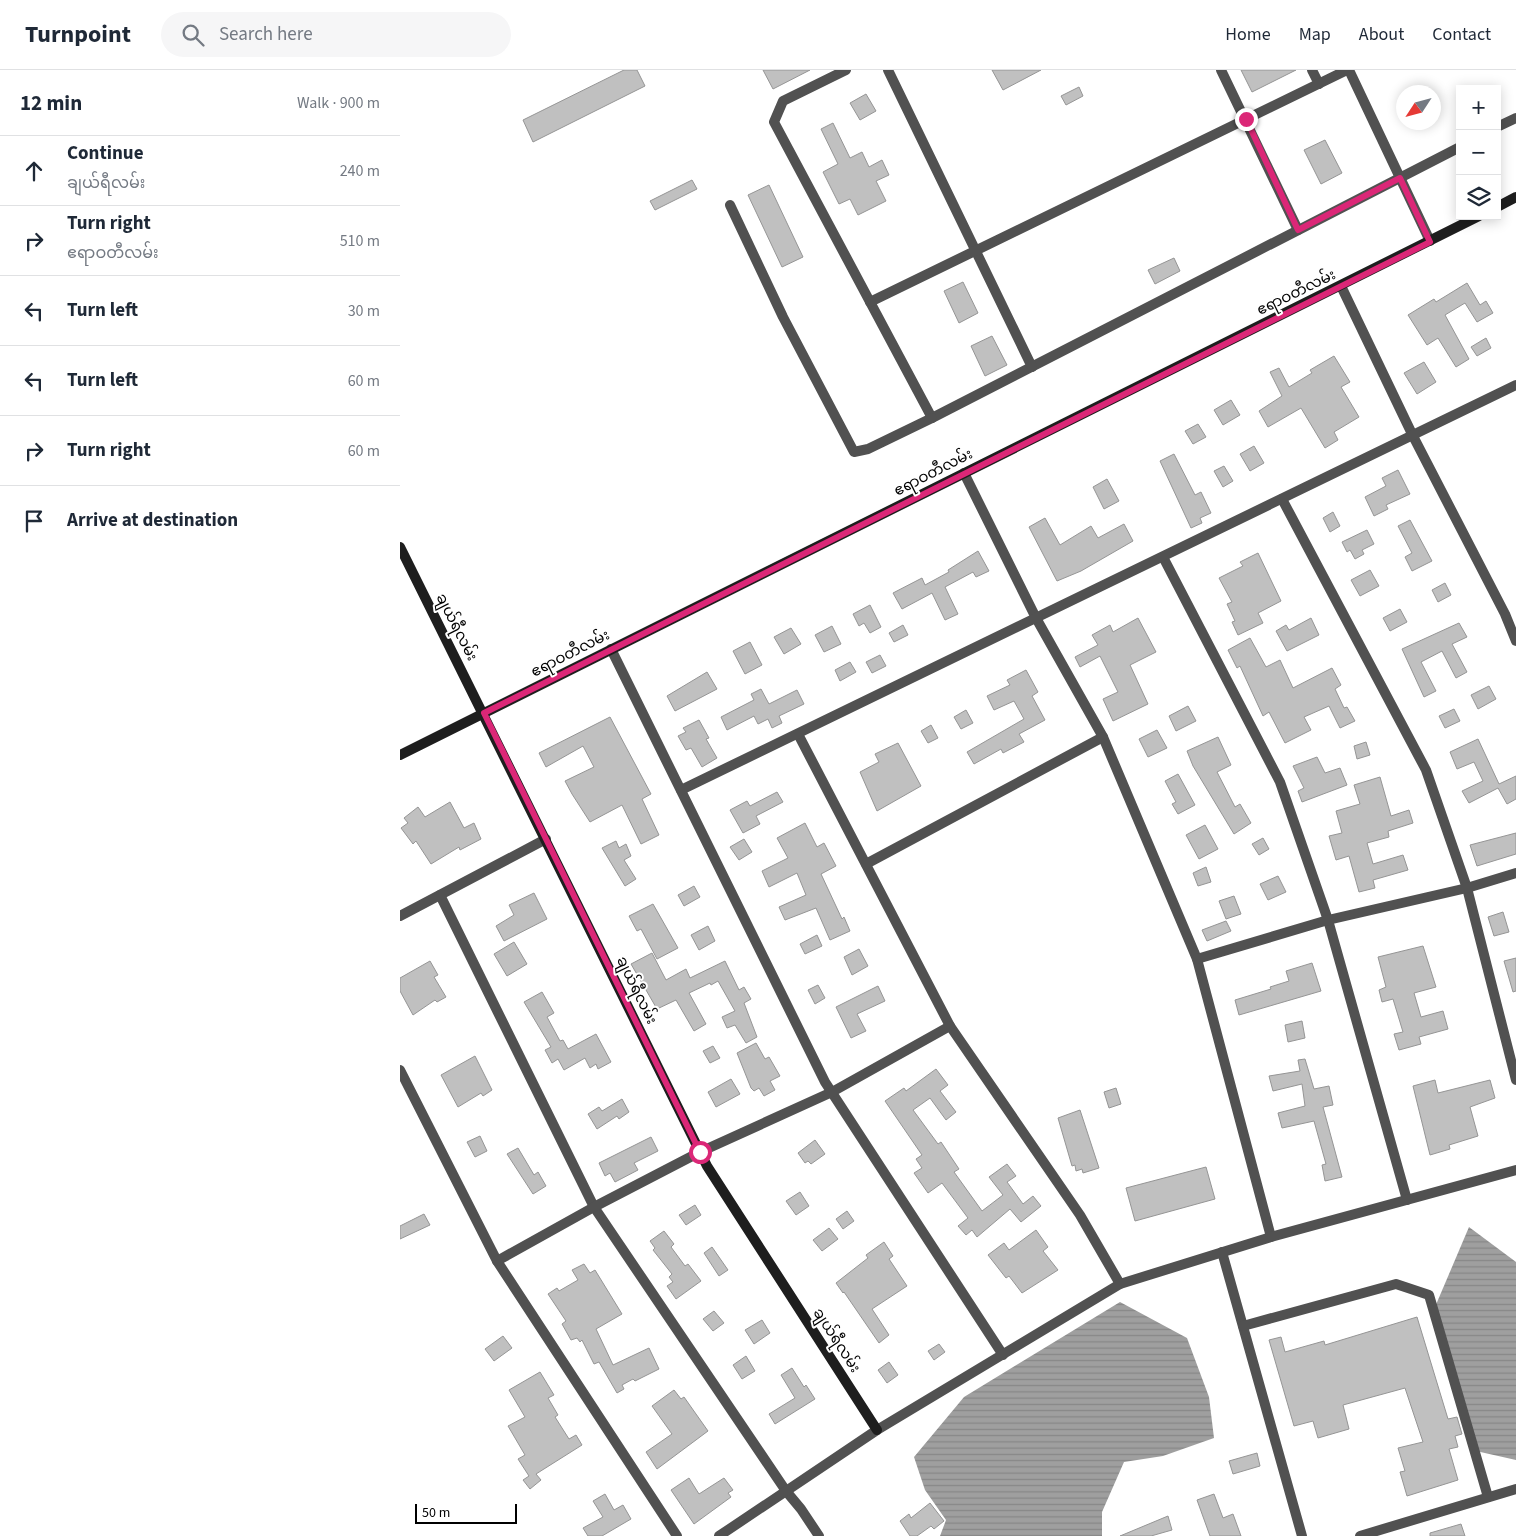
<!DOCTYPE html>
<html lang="en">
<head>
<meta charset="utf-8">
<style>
	:root { --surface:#fff; --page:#f6f6f7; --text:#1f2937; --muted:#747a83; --line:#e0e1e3 }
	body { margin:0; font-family:"Source Sans 3","Noto Sans Myanmar",sans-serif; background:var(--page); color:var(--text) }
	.controls { position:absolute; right:15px; top:15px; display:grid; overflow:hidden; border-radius:0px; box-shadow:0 2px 12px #0003 }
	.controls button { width:45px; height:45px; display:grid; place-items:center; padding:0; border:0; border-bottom:1px solid var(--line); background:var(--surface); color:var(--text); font:25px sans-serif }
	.compass { position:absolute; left:996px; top:15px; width:45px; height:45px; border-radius:50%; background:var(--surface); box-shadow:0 2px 12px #0003; rotate:234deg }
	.scale { position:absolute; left:15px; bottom:12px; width:102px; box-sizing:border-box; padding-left:5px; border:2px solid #000; border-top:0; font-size:14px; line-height:18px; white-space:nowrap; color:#000; -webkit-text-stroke:4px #fff; paint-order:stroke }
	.stop { position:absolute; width:15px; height:15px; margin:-11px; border:4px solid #db2777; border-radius:50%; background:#fff }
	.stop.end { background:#db2777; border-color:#fff; box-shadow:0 1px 5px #0008 }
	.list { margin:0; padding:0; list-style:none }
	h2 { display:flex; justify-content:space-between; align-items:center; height:65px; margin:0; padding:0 20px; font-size:21px }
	h2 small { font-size:16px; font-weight:400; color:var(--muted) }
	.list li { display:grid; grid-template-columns:32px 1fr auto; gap:15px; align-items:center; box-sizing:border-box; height:70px; padding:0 20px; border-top:1px solid var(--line) }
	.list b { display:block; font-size:19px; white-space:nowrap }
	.list p { margin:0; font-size:16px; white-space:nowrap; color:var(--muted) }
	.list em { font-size:16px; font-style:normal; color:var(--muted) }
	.icon { flex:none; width:28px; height:28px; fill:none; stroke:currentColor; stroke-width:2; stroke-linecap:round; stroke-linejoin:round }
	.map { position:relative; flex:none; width:1116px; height:1466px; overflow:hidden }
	header { display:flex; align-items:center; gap:30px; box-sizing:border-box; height:70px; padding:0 25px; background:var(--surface); border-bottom:1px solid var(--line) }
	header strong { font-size:24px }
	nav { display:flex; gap:28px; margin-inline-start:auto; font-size:18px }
	.search { width:350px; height:45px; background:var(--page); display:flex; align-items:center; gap:12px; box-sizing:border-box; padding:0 18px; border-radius:28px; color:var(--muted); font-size:19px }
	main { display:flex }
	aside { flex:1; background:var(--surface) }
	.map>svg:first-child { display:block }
</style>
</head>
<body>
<header>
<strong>Turnpoint</strong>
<div class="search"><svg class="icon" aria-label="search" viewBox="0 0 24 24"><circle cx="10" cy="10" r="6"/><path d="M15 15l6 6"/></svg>Search here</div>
<nav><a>Home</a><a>Map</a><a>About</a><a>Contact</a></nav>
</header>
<main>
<aside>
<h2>12 min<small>Walk · 900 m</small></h2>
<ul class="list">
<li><svg class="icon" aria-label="ahead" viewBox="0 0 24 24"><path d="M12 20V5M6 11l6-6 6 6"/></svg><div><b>Continue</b><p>ချယ်ရီလမ်း</p></div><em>240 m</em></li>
<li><svg class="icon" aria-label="right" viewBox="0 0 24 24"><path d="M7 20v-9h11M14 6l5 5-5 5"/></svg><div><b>Turn right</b><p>ဧရာဝတီလမ်း</p></div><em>510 m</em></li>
<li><svg class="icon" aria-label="left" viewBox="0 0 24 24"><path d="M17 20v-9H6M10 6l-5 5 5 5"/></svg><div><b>Turn left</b></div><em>30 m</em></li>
<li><svg class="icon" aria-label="left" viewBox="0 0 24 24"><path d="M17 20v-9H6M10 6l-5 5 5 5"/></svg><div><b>Turn left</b></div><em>60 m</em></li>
<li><svg class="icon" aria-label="right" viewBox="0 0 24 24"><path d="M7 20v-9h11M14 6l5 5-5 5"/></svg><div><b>Turn right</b></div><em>60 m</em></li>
<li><svg class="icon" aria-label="arrive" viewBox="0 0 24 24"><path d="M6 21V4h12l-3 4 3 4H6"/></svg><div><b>Arrive at destination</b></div></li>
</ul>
</aside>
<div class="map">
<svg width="1116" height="1466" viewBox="0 0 1116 1466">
	<defs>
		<pattern id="water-rules" width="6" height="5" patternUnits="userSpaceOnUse" patternTransform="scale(1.25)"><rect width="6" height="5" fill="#9f9f9f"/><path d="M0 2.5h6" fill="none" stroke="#878787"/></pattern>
	</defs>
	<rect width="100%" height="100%" fill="#fff"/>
	<g fill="url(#water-rules)">
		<polygon points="1069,1157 1116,1192 1116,1390 1076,1381 1035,1237"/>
		<polygon points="720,1232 787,1268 809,1327 814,1368 763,1386 724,1392 702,1442 702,1466 540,1466 546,1450 525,1420 514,1387 564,1327"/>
	</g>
	<g fill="#c0c0c0" stroke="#959595">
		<polygon points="224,0 237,0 245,16 133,72 123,50"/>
		<polygon points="363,0 410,0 373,19"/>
		<polygon points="592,0 641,0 603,20"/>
		<polygon points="841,0 896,0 852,22"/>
		<polygon points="679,17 683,26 666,35 661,26"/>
		<polygon points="466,24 476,41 460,50 450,33"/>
		<polygon points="433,53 450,88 462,82 469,97 482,90 489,105 476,111 486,131 458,145 450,129 439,134 423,102 438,94 421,59"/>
		<polygon points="925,70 942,103 921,114 904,80"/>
		<polygon points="292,110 297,119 255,140 250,131"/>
		<polygon points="369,115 403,187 382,197 348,125"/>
		<polygon points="774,188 780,201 755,214 748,200"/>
		<polygon points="563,212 578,243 559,253 544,221"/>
		<polygon points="1067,213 1080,235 1086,231 1093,243 1077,252 1065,233 1045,245 1069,289 1056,297 1038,268 1027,275 1008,245 1034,229 1036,232"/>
		<polygon points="592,266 607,295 585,306 571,276"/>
		<polygon points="1086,268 1091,278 1077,286 1071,277"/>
		<polygon points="934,286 950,312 941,317 959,347 934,362 938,370 925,378 901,338 868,357 859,341 882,326 870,302 879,298 889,317 912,303 910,300"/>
		<polygon points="1024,292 1036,312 1017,324 1004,303"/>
		<polygon points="831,330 840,345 823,355 814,340"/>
		<polygon points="798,354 806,367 793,374 785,361"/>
		<polygon points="854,376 864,393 850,401 840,384"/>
		<polygon points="774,384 795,425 801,422 811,443 800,448 802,453 791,458 760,391"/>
		<polygon points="824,396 833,411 823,417 814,401"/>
		<polygon points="998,400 1010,424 986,435 988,439 974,446 965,427 986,416 982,408"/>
		<polygon points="707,409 719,431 704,439 693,417"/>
		<polygon points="933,442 940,456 930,462 923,448"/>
		<polygon points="645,448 660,475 691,456 698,468 724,454 733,471 681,501 657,511 629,457"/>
		<polygon points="1010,450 1032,491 1012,501 1005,487 1012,483 998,456"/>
		<polygon points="967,460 974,474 962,480 964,484 955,489 950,480 947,482 942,472"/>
		<polygon points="578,481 589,501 576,507 573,502 545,517 558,544 545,550 532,523 502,539 493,523 522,508 525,515 549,502 548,500"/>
		<polygon points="858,483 881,531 858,543 863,553 838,565 832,552 835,551 827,534 832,532 819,508 843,496 840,492"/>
		<polygon points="970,500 979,516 960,526 951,510"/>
		<polygon points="1045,513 1051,525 1038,532 1032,520"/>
		<polygon points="470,535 481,557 470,563 464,553 459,556 453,544"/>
		<polygon points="1000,539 1007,552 990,561 983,548"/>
		<polygon points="738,548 756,582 730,595 748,634 713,651 703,629 718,622 700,586 680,597 675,587 698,575 692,565 710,555 713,562"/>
		<polygon points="911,548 919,565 887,581 876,561 886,555 889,560"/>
		<polygon points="1059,553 1067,567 1052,574 1067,602 1056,608 1042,581 1021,592 1036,621 1024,627 1002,579"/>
		<polygon points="503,555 508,565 494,572 489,563"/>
		<polygon points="432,556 441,574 424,582 415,565"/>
		<polygon points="391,558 401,574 384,584 374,567"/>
		<polygon points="850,568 866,597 880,590 893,618 932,598 941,615 935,619 944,638 947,637 955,651 940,658 929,636 904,647 911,660 885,673 869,642 863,646 840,596 837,598 828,580"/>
		<polygon points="350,572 362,595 345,604 333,581"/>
		<polygon points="480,585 486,596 472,603 466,592"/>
		<polygon points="450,592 456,602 440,611 435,600"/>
		<polygon points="626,600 638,622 632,626 645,650 619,664 624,672 603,683 601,679 574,694 567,682 624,649 614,631 594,640 587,626 610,615 607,610"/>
		<polygon points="307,602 317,619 275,641 267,626"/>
		<polygon points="1089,616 1096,629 1078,639 1071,625"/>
		<polygon points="361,619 369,634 397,620 404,634 379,646 382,653 372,658 368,649 358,654 354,646 327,660 321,647 354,630 351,624"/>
		<polygon points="788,636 796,651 776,661 769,646"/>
		<polygon points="1054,639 1060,651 1045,658 1039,646"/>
		<polygon points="566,640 573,653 561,659 554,647"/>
		<polygon points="210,647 251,724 242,729 259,765 241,774 222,735 190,752 172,724 165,711 194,697 183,676 146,697 139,683"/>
		<polygon points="299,650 309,668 306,669 317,688 302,697 291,678 286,680 278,666 286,662 283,658"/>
		<polygon points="531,655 538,668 528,673 521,661"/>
		<polygon points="757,660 767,678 748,687 739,669"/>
		<polygon points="818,667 831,695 817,702 835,737 840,734 851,753 834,764 793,696 787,681"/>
		<polygon points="1078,669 1099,714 1116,706 1116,729 1107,734 1098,718 1069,733 1062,721 1083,711 1074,692 1057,699 1050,682"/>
		<polygon points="966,672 970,685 957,689 954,676"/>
		<polygon points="498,673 521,716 477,741 460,702 479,692 475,684"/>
		<polygon points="917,687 925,703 940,698 947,715 902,732 898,721 904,718 893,696"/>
		<polygon points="778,704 795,735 778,744 772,734 776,732 765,711"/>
		<polygon points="980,707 991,746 1009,740 1013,753 988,761 989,767 967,773 973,794 1003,785 1008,800 973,810 975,818 959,822 949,786 936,790 929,766 942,763 936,741 960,734 954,715"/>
		<polygon points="377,722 383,732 356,746 360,754 343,763 330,740 347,731 350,736"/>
		<polygon points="50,732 64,758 74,753 81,769 60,780 59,777 31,794 16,771 13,774 1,758 8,753 4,748 18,737 25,747"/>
		<polygon points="405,753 417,777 424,773 436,796 421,804 442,849 444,847 450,861 430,870 416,838 385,850 379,837 406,825 397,803 369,817 362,801 388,788 377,768"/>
		<polygon points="805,755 818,779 799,789 786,765"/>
		<polygon points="1116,763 1116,784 1077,796 1070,775"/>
		<polygon points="863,768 869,779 859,785 852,774"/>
		<polygon points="344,769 352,782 339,790 330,777"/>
		<polygon points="216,771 219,778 226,774 231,786 224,790 236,809 225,816 202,778"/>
		<polygon points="806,797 811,812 798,816 793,803"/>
		<polygon points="878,806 886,822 868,830 860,814"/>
		<polygon points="294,816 300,827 284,836 278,825"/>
		<polygon points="134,823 147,849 104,871 96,856 114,845 109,835"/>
		<polygon points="834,826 841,844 826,849 819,831"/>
		<polygon points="253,834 278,878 257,889 241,859 237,861 229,846"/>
		<polygon points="1103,842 1109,862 1094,866 1088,847"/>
		<polygon points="826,851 831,861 807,871 802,860"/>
		<polygon points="308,856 315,871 299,880 291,865"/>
		<polygon points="417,865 422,876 405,884 400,874"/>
		<polygon points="114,872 127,894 107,906 94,884"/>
		<polygon points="1023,876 1036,917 1014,923 1021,947 1043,941 1048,959 1019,967 1021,974 999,980 994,964 1003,962 993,929 982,932 979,920 986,917 978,887"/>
		<polygon points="459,879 468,896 452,905 444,887"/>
		<polygon points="252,883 266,910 286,899 290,908 325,891 339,920 344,917 351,929 344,933 357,967 346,973 335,955 327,958 322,947 335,941 318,911 311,915 310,913 289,923 306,954 294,961 276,930 257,939 231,894"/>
		<polygon points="1116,888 1116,921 1113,922 1104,891"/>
		<polygon points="30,891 38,905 34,907 46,927 37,932 35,930 13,945 0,921 0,908"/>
		<polygon points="912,893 921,921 839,945 835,930 871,919 870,917 889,911 886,901"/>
		<polygon points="418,915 425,928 415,934 408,920"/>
		<polygon points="478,916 485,931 457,944 466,961 451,968 436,937"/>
		<polygon points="142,922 154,943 147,947 160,971 163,970 168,979 196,964 211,992 198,999 196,994 190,998 185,988 164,1000 158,989 152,993 145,980 151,977 124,932"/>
		<polygon points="902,951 905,968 888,972 885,955"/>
		<polygon points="356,973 365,989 369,987 380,1006 370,1011 375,1020 364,1026 359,1018 354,1021 351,1018 337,983"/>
		<polygon points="313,976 320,988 310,993 303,981"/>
		<polygon points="75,986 92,1020 83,1026 81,1023 58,1037 41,1005"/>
		<polygon points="905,989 914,1019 929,1016 933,1035 923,1037 942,1107 925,1111 922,1095 926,1094 914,1051 882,1058 878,1043 905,1036 902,1014 873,1021 869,1006 900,1001 898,990"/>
		<polygon points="536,999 548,1015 540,1021 556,1042 546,1050 530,1028 513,1040 538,1074 541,1072 559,1099 554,1102 582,1141 603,1125 589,1107 607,1094 616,1106 607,1112 623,1134 633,1126 641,1136 621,1152 610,1139 577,1167 572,1160 566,1165 558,1156 568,1148 542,1113 528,1123 514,1103 522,1098 516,1089 522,1085 485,1031 504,1018 506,1021"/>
		<polygon points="331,1009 340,1024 316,1037 308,1022"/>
		<polygon points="1035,1010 1038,1023 1090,1010 1095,1028 1070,1037 1078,1066 1049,1075 1050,1079 1030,1085 1013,1016"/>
		<polygon points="716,1018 721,1034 709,1038 704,1022"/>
		<polygon points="222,1029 229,1042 219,1049 217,1046 197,1059 188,1044 199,1037 202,1041"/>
		<polygon points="680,1040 699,1098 683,1103 682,1099 676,1101 675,1095 672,1096 658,1048"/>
		<polygon points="80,1066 87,1081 75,1087 67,1072"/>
		<polygon points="251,1067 258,1081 234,1093 238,1100 215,1112 210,1103 205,1106 199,1093"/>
		<polygon points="415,1070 425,1084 411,1094 408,1091 405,1093 398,1083"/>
		<polygon points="118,1078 134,1105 138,1102 146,1116 133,1124 107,1084"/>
		<polygon points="806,1097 815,1129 735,1151 726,1118"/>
		<polygon points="400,1122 409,1136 396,1145 386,1131"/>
		<polygon points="295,1135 301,1145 286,1155 279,1145"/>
		<polygon points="447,1141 454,1151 443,1159 436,1149"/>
		<polygon points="24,1144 30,1155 0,1169 0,1156"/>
		<polygon points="429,1158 438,1169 422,1181 413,1170"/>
		<polygon points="636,1160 648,1177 643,1181 658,1200 622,1223 609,1206 606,1208 588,1185 604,1173 609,1180"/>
		<polygon points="264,1161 274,1174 271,1177 285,1196 288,1194 301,1211 276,1229 267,1216 273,1212 269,1207 272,1204 253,1180 255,1178 250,1171"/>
		<polygon points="484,1172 493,1186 489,1189 507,1216 472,1239 489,1265 479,1273 444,1222 443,1223 436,1213 468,1188 466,1185"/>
		<polygon points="312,1177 328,1200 319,1206 304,1183"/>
		<polygon points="184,1194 190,1203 195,1200 222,1244 196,1259 213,1295 249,1278 259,1299 235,1311 233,1309 222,1315 224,1319 217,1323 199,1292 194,1294 182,1270 180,1272 177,1268 171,1270 162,1254 166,1251 148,1224 157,1218 159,1221 178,1210 172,1200"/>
		<polygon points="314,1241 324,1253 313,1261 303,1249"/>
		<polygon points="1017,1247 1048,1349 1057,1347 1062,1364 1055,1366 1058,1377 1049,1379 1058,1410 1007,1426 1000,1402 1005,1401 998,1378 1023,1372 1005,1318 943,1335 949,1359 918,1368 913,1351 894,1356 869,1270 881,1267 885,1282 924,1271 925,1275"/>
		<polygon points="362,1250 370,1263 354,1274 345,1260"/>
		<polygon points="103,1266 112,1278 94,1291 85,1279"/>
		<polygon points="539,1274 545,1282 534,1290 528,1281"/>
		<polygon points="346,1286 355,1301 342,1309 333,1295"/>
		<polygon points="489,1292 498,1305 487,1313 478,1300"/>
		<polygon points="392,1298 404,1317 406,1315 415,1329 375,1354 369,1344 395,1328 381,1305"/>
		<polygon points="140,1302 154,1325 148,1328 158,1345 155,1347 169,1369 176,1365 182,1375 136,1404 141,1410 130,1419 123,1410 129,1406 118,1389 125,1385 108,1356 125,1347 109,1320"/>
		<polygon points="274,1320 281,1329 284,1327 308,1361 257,1399 246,1382 272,1364 252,1336"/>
		<polygon points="857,1383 860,1396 833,1404 829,1391"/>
		<polygon points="289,1408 299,1424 324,1408 333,1420 328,1423 331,1427 294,1454 271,1420"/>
		<polygon points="205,1424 214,1440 223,1435 231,1449 202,1466 188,1466 183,1458 203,1447 193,1431"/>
		<polygon points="814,1424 823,1448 833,1444 841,1466 810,1466 797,1430"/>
		<polygon points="530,1433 544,1451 534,1459 531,1456 517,1466 510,1466 500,1451 509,1444 511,1448"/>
		<polygon points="768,1446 772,1460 751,1466 720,1466"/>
		<polygon points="1061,1454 1065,1466 1030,1466 1030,1463"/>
	</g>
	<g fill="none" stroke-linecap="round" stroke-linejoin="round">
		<g stroke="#515151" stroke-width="10">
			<polyline points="446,0 383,31 374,52 532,348 1060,77"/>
			<polyline points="488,0 632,297"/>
			<polyline points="821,0 898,160"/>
			<polyline points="912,0 919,14"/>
			<polyline points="949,0 1030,171"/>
			<polyline points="1097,57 1116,48"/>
			<polyline points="330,135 383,247 454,382 468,379 532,348"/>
			<polyline points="941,216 1013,366 1105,544 1116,571"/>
			<polyline points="470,232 947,0"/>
			<polyline points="564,403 636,548 703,667 797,889 871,1167"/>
			<polyline points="882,429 1026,700 1067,818 1116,1010"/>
			<polyline points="763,487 880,712 928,850 1007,1130"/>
			<polyline points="211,579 425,1012 603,1285"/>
			<polyline points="398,664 550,956 680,1145 720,1214"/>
			<polyline points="281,720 1116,315"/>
			<polyline points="466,794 703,667"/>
			<polyline points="40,825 194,1137 386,1421 401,1439 419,1466"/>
			<polyline points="0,846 146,769"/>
			<polyline points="797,889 928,850 1067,818 1116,803"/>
			<polyline points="0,1000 97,1191 277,1466"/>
			<polyline points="822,1182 902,1466"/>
			<polyline points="97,1191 194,1137 300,1082 432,1022 550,956"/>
			<polyline points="843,1256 996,1214 1029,1225 1088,1427"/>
			<polyline points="319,1466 477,1360 720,1214 871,1167 1116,1100"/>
			<polyline points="960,1466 1116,1419"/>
		</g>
		<g stroke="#1e1e1e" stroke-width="10">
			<polyline points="1097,137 1116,127"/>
			<polyline points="0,477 307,1096 477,1360"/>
			<polyline points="0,685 1079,146"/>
		</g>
	</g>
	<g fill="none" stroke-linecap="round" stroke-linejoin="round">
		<polyline stroke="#db2777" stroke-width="6" points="300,1082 84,643 1030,172 1000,108 898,160 846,49"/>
	</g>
	<g text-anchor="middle" stroke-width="4" stroke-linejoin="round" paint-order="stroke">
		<g font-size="15" fill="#000" stroke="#fff">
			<text transform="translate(896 222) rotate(-26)" y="5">ဧရာဝတီလမ်း</text>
			<text transform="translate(533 402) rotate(-27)" y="5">ဧရာဝတီလမ်း</text>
			<text transform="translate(57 557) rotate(63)" y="5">ချယ်ရီလမ်း</text>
			<text transform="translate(170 583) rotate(-27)" y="5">ဧရာဝတီလမ်း</text>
			<text transform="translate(237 920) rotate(64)" y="5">ချယ်ရီလမ်း</text>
			<text transform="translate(437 1270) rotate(57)" y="5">ချယ်ရီလမ်း</text>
		</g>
	</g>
</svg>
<div class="controls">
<button>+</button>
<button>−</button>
<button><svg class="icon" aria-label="layers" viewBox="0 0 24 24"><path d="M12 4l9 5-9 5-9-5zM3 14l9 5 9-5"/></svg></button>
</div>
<svg class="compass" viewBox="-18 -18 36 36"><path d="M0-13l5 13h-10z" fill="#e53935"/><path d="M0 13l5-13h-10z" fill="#747a83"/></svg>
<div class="scale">50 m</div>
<div class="stop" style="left:300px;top:1082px"></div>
<div class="stop end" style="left:846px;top:49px"></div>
</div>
</main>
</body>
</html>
